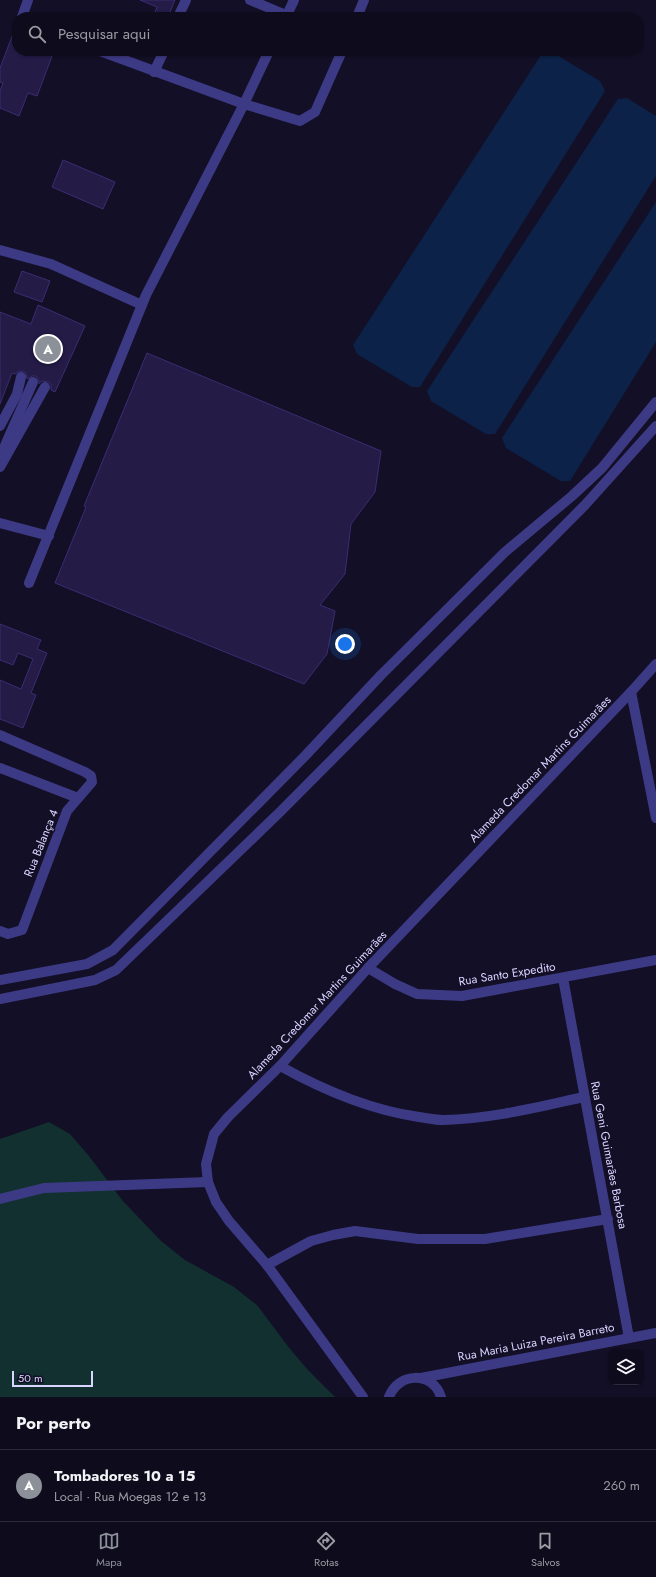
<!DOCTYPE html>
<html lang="pt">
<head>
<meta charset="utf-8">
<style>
	:root { --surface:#0e0b1c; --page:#1c1929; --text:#f1f3f6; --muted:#9b9ba3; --line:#2e2b3b; --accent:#8c9099 }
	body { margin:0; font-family:Jost,sans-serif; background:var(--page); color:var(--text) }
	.controls { position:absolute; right:12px; bottom:12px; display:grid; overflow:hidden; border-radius:8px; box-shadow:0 1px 3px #0004 }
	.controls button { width:36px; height:36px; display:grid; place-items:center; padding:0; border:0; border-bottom:1px solid var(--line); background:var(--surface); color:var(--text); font:20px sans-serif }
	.scale { position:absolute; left:12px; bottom:10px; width:81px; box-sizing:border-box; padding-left:4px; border:2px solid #d9d4ff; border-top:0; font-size:11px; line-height:14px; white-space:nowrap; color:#d9d4ff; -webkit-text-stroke:3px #130f26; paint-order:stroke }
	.you { position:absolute; left:345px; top:644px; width:14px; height:14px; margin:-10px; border:3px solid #fff; border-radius:50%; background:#1a73e8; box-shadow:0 0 0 6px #1a73e833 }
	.badge { display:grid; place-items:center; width:26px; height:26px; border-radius:50%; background:var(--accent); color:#fff; font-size:13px; font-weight:700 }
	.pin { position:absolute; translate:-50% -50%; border:2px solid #fff; box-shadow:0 1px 4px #0006 }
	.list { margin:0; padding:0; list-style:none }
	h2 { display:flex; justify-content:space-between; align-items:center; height:52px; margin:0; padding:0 16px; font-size:17px }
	h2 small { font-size:13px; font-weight:400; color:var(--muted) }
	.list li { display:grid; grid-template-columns:26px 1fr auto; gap:12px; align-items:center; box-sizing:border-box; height:72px; padding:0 16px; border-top:1px solid var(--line) }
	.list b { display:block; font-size:15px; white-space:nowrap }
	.list p { margin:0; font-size:13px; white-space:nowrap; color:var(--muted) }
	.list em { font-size:13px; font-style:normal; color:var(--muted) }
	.icon { flex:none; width:22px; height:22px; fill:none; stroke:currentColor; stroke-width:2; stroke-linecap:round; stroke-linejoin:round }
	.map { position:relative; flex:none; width:656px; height:1397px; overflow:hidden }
	.search { position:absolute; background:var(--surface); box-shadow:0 1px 3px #0004; left:12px; right:12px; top:12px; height:44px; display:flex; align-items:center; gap:10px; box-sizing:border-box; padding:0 14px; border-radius:16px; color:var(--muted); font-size:15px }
	.sheet { height:124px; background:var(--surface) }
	nav { display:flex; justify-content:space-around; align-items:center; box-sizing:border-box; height:56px; border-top:1px solid var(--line); background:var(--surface); font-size:11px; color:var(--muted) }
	nav a { display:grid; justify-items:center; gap:2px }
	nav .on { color:var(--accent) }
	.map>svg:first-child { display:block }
</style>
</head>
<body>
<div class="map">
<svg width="656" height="1397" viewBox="0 0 656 1397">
	<rect width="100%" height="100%" fill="#130f26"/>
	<polygon fill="#12302f" points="49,1122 70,1134 89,1156 122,1200 161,1241 185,1260 234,1287 257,1305 290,1349 308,1370 335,1397 0,1397 0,1139"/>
	<g fill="#0c2248">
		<polygon points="543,52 552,52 600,81 605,91 420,387 412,387 357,354 353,345"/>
		<polygon points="627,98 656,116 656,176 495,434 486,434 431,401 427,391 618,99"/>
		<polygon points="656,202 656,342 570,481 561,481 506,448 502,438"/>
	</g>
	<g fill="#241b47" stroke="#3b2d73">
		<polygon points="140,0 175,0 168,17 153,17 157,7"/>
		<polygon points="16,26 17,51 54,51 37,96 28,93 19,116 0,108 0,91 3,83 0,82 0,68"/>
		<polygon points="63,160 115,182 103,209 52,187"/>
		<polygon points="22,271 50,281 42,302 14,292"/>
		<polygon points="38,305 85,326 55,392 51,390 51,384 48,382 42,381 39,384 39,381 36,376 32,376 27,379 26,373 20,371 15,374 12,373 0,404 0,312 31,324"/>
		<polygon points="147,353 381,451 375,492 351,524 345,574 320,605 335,611 327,654 304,684 55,583 86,507 84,506"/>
		<polygon points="0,624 41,640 37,649 47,653 31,693 36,695 23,728 0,719 0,680 21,689 33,659 18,653 13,665 0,660"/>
	</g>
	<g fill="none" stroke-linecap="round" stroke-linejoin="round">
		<g stroke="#3d3a85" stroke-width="10">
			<polyline points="250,0 286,15"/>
			<polyline points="22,17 28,0"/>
			<polyline points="178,17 186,0"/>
			<polyline points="286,17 294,0"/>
			<polyline points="357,17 364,0"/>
			<polyline points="100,51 244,104 300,121 315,112 342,51"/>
			<polyline points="154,72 164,51"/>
			<polyline points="0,250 51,264 142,305"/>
			<polyline points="0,426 17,394 21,377"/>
			<polyline points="0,452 3,450 33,382"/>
			<polyline points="0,467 45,387"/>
			<polyline points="0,523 49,536"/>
			<polyline points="29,583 146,295 244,104 269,51"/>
			<polyline points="631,692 656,818"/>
			<polyline points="0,735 85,772 91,776 92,782 67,811 22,930 8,934 0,931"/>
			<polyline points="0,768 78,798"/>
			<polyline points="368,968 395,984 417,994 462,996 656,960"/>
			<polyline points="563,978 629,1338"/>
			<polyline points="0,980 87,964 113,950 304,757 381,675 505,552 572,496 602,468 656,402"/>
			<polyline points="0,999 95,980 116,970 280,812 585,505 656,426"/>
			<path d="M280 1066C323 1090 370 1110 419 1117 427 1118 435 1120 443 1120 491 1119 538 1107 584 1097"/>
			<polyline points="0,1199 44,1188 208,1182"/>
			<polyline points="267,1265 311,1241 333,1235 355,1231 418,1239 485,1239 608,1219"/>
			<polyline points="421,1378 656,1333"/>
			<polyline points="363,1397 267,1265 229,1221 216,1202 208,1182 206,1164 214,1134 228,1117 280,1066 368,968 631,692 656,664"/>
			<path d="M389 1397C398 1372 433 1371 441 1397"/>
		</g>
	</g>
	<g text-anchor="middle" stroke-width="3.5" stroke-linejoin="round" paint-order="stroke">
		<g font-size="12" fill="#d9d4ff" stroke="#130f26">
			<text transform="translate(540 769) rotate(-46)" y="4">Alameda Credomar Martins Guimarães</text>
			<text transform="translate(41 843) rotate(-68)" y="4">Rua Balança 4</text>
			<text transform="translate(507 974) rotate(-9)" y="4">Rua Santo Expedito</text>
			<text transform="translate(317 1005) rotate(-47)" y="4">Alameda Credomar Martins Guimarães</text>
			<text transform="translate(609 1155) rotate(79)" y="4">Rua Geni Guimarães Barbosa</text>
			<text transform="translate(536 1342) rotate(-11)" y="4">Rua Maria Luiza Pereira Barreto</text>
		</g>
	</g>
</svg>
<div class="controls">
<button><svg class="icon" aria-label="layers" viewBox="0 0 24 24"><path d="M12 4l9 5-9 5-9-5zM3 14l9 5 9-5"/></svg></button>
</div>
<div class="scale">50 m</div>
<div class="you"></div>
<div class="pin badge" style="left:48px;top:349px">A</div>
<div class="search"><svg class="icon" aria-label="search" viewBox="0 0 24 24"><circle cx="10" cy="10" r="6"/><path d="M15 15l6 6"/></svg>Pesquisar aqui</div>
</div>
<section class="sheet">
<h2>Por perto<small></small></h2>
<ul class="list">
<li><span class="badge">A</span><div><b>Tombadores 10 a 15</b><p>Local · Rua Moegas 12 e 13</p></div><em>260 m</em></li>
</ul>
</section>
<nav>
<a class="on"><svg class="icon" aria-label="map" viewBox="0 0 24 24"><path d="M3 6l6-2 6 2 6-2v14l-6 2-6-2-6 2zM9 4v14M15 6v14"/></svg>Mapa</a>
<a><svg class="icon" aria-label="directions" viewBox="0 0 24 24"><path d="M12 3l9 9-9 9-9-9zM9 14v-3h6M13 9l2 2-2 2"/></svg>Rotas</a>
<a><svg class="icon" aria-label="saved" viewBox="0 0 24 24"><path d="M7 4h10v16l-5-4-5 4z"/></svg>Salvos</a>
</nav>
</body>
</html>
